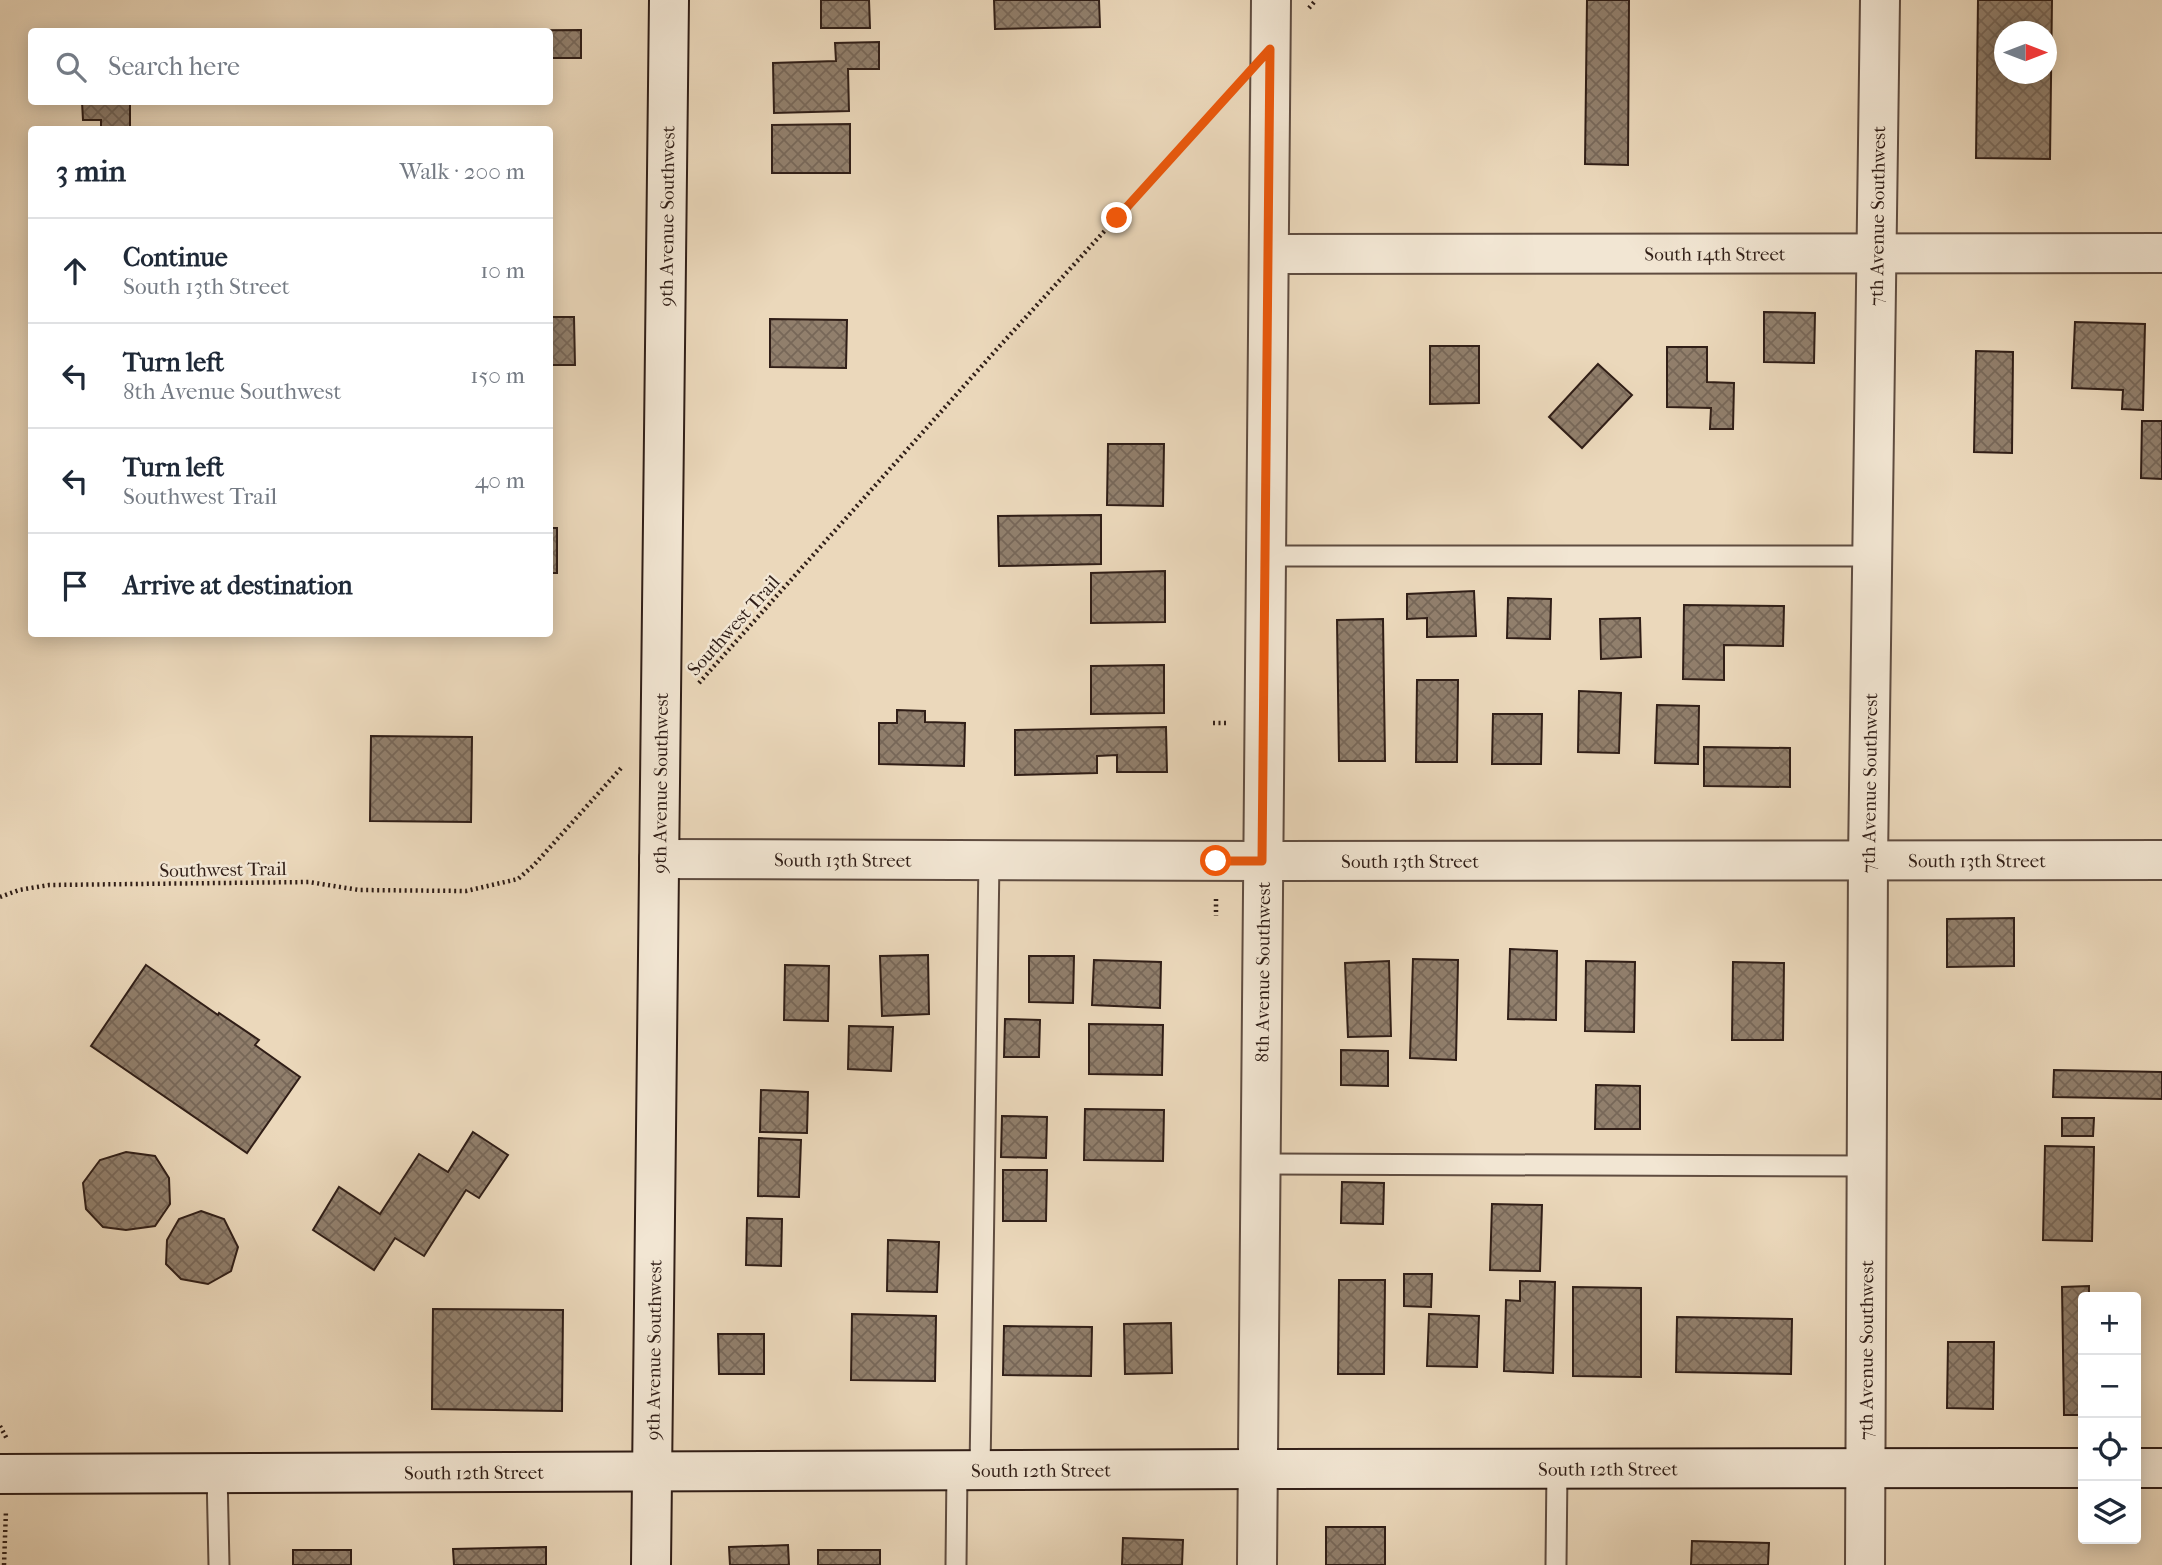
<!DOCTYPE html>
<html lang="en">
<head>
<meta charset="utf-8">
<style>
	:root { --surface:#fff; --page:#f6f6f7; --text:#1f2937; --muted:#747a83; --line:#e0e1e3 }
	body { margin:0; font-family:"IM FELL French Canon",serif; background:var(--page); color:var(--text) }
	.controls { position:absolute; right:21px; bottom:21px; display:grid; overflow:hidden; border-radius:7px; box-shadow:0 4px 18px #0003 }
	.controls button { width:63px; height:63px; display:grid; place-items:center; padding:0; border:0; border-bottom:2px solid var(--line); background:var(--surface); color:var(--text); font:35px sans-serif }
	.compass { position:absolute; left:1994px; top:21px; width:63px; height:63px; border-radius:50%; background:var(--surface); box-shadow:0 4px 18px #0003; rotate:90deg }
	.stop { position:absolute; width:21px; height:21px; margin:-16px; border:5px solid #ea580c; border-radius:50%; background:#fff }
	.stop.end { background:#ea580c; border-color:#fff; box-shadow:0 2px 7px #0008 }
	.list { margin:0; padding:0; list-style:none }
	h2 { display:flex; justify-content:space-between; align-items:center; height:91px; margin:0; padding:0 28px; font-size:30px }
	h2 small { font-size:23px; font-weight:400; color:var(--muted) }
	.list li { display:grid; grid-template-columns:46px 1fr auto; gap:21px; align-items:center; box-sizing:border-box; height:105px; padding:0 28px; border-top:2px solid var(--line) }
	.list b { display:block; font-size:26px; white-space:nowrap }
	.list p { margin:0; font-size:23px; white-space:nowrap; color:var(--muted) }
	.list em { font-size:23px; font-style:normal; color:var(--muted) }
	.icon { flex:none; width:38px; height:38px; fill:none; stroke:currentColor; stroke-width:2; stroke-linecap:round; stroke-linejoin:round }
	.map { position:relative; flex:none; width:2162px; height:1565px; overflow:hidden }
	.search { position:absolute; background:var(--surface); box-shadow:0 4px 18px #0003; left:28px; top:28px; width:525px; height:77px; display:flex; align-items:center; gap:18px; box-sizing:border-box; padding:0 24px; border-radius:7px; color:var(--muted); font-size:26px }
	.panel { position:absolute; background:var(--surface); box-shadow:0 4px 18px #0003; left:28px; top:126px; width:525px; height:511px; border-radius:7px }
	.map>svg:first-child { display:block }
</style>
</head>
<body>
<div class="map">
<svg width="2162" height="1565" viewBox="0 0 2162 1565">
	<defs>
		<pattern id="building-cross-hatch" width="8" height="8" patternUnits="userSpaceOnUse" patternTransform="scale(1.75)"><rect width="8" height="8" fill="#917f6c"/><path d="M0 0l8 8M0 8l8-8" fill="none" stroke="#776758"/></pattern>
	</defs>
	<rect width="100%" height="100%" fill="#ebd8bb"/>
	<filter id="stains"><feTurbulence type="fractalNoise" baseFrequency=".00286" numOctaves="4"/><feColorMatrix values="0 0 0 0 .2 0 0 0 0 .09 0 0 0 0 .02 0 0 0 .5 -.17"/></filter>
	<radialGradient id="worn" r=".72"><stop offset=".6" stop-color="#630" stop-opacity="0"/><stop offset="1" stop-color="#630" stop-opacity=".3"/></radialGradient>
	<g fill="url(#building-cross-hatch)" stroke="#301e17" stroke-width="2" fill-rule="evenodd">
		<polygon points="821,0 869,0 870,28 821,28"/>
		<polygon points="994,0 1099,0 1100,27 995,29"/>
		<polygon points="1587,0 1629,0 1628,165 1585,164"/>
		<path d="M1978 0H2052L2050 159 1976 158ZM2004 32H2046V74H2004Z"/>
		<polygon points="581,30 581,58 550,58 550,32 452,31"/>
		<polygon points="879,42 879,69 848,69 849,111 774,113 773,63 836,61 835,43"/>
		<polygon points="82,102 130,102 130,130 101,130 101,120 83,120"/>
		<polygon points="850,124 850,173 772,173 772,125"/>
		<polygon points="1764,312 1815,313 1814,363 1764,362"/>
		<polygon points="550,317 574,317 575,365 550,365"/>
		<polygon points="770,319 847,320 846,368 770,367"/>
		<polygon points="2075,322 2145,324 2143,410 2122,409 2123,390 2072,388"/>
		<polygon points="1430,346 1479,346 1479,403 1430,404"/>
		<polygon points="1667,347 1707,347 1707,382 1734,383 1733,429 1710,429 1711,408 1667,407"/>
		<polygon points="1976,351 2013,352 2012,453 1974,452"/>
		<polygon points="1598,364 1632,395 1582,448 1549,417"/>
		<polygon points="2142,421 2162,421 2162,479 2141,478"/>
		<polygon points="1108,444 1164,444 1163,506 1107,505"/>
		<polygon points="1101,515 1101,564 999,566 998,516"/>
		<rect x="550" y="528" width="7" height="45"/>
		<polygon points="1165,571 1165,622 1091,623 1091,573"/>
		<polygon points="1474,591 1476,636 1427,637 1427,618 1407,619 1407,594"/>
		<polygon points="1508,598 1551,599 1550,639 1507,638"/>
		<polygon points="1684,605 1784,606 1783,646 1724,645 1724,680 1683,679"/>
		<polygon points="1640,618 1641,657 1601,659 1600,619"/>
		<polygon points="1383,619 1385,761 1339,761 1337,620"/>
		<polygon points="1164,665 1164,713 1091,714 1091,666"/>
		<polygon points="1417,680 1458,680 1457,762 1416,762"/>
		<polygon points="1579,691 1621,693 1619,753 1578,752"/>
		<polygon points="1657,705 1699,706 1698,764 1655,763"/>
		<polygon points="897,710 925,711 925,722 965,723 964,766 879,764 879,723 897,723"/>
		<polygon points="1493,714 1542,714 1541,764 1492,764"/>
		<polygon points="1166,727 1167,772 1117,772 1117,755 1097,756 1097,773 1015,775 1015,730"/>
		<polygon points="371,736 472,737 471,822 370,821"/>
		<polygon points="1704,747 1790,748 1790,787 1704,786"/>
		<polygon points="2014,918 2014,966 1947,967 1947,919"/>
		<polygon points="1510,949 1557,951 1556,1020 1508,1019"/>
		<polygon points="928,955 929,1014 882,1016 880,956"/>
		<polygon points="1029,956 1074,956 1073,1003 1029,1002"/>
		<polygon points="1413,959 1458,960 1456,1060 1410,1058"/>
		<polygon points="1094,960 1161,962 1160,1008 1092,1005"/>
		<polygon points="1389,961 1391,1036 1348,1037 1345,963"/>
		<polygon points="1586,961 1635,962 1634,1032 1585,1031"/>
		<polygon points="1733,962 1784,963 1783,1040 1732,1040"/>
		<polygon points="146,965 218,1015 219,1013 259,1040 255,1045 300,1077 247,1153 91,1046"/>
		<polygon points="785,965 829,966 828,1021 784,1020"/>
		<polygon points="1005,1019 1040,1020 1039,1057 1004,1057"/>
		<polygon points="1089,1024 1163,1025 1162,1075 1089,1074"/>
		<polygon points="849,1026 893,1027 891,1071 848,1069"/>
		<polygon points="1341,1050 1388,1051 1388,1086 1341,1085"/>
		<polygon points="2054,1070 2162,1072 2162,1099 2053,1097"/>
		<polygon points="1596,1085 1640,1086 1640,1129 1595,1129"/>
		<polygon points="761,1090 808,1092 807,1133 760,1132"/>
		<polygon points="1085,1109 1164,1110 1163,1161 1084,1160"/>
		<polygon points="1002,1116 1047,1117 1046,1158 1001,1157"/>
		<polygon points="2062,1118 2094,1118 2093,1136 2062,1136"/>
		<polygon points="473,1132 508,1155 479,1198 466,1190 424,1256 395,1238 374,1270 313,1230 339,1187 380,1214 419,1154 448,1172"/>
		<polygon points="759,1138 801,1140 799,1197 758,1196"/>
		<polygon points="2045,1146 2094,1147 2092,1241 2043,1240"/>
		<polygon points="126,1152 155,1156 169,1178 170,1204 155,1226 126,1230 103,1227 86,1209 83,1183 100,1160"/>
		<polygon points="1003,1170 1047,1170 1046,1221 1003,1221"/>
		<polygon points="1342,1182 1384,1183 1383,1224 1341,1223"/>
		<polygon points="1492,1204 1542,1205 1540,1271 1490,1270"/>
		<polygon points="201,1211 224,1219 238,1247 231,1271 208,1284 181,1279 166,1264 167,1240 179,1219"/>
		<polygon points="747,1218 782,1219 781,1266 746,1265"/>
		<polygon points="888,1240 939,1242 937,1292 887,1291"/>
		<polygon points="1404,1274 1432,1274 1431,1307 1404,1306"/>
		<polygon points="1339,1280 1385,1280 1384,1374 1338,1374"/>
		<polygon points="1520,1281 1555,1282 1553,1373 1504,1371 1506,1300 1520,1301"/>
		<polygon points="2089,1286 2089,1297 2083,1297 2083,1415 2064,1415 2062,1287"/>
		<polygon points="1573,1287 1641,1288 1641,1377 1573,1376"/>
		<polygon points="433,1309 563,1310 562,1411 432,1409"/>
		<polygon points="852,1314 936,1316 935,1381 851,1380"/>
		<polygon points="1429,1314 1479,1316 1477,1367 1427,1366"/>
		<polygon points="1677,1317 1792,1319 1791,1374 1676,1372"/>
		<polygon points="1171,1323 1172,1373 1125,1374 1124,1324"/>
		<polygon points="1004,1326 1092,1327 1091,1376 1003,1375"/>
		<polygon points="718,1334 764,1334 764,1374 719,1374"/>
		<polygon points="1948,1342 1994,1342 1993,1409 1947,1408"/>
		<rect x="1326" y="1527" width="59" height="38"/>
		<polygon points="1123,1538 1183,1540 1182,1565 1122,1565"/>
		<polygon points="1692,1541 1769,1543 1768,1565 1691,1565"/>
		<polygon points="788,1545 789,1565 730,1565 729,1547"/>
		<polygon points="546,1547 546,1565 454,1565 453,1549"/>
		<rect x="293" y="1550" width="58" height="15"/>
		<rect x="818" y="1550" width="62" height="15"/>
	</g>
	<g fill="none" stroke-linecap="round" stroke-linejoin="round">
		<g stroke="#5f4c40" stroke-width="23">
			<g id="lane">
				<polyline points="1265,556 1873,556"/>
				<polyline points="1259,1164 1867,1166"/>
				<polyline points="980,1470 989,860"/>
				<polyline points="217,1473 219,1565"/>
				<polyline points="956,1565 957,1470"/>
				<polyline points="1556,1565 1557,1469"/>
			</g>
		</g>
		<g stroke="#5f4c40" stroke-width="42">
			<g id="street">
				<path id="s1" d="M1269 254 2162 253"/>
				<path id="s2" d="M659 859 1262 861 2162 860"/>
				<path id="s3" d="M1257 1565 1271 0"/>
				<path id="s4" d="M1865 1565 1868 860 1880 0"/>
			</g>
		</g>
		<g stroke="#301e17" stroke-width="42">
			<g id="secondary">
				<polyline points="2136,1468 2162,1468"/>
				<path id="s5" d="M0 1474 1258 1469 2083 1468"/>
				<path id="s6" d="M651 1565 669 0"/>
			</g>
		</g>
		<g stroke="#301e17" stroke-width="4.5" stroke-dasharray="2 3.5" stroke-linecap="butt">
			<polyline points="1309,8 1316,0"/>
			<polyline points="699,683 997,349 1232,91"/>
			<polyline points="1213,723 1227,723"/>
			<polyline points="0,897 19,890 49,885 309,882 359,890 466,891 518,879 534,865 622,767"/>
			<polyline points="1216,899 1216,916"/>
			<polyline points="0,1426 7,1439"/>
			<polyline points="4,1565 6,1510"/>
		</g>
		<use href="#lane" stroke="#f2e6d3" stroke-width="19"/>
		<use href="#street" stroke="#f2e6d3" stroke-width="38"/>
		<use href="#secondary" stroke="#f2e6d3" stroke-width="38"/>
	</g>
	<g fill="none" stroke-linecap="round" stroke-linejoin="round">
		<polyline stroke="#ea580c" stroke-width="9" points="1117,218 1270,49 1262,861 1216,861"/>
	</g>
	<g text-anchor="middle" stroke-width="5" stroke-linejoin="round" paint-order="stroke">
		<g font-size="19" fill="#301e17" stroke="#f2e6d3">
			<text dy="7" stroke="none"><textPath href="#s6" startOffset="1349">9th Avenue Southwest</textPath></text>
			<text dy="7" stroke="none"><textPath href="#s4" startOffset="1349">7th Avenue Southwest</textPath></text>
			<text dy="7" stroke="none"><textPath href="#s1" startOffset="446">South 14th Street</textPath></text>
			<text transform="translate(733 625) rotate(-48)" y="7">Southwest Trail</text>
			<text dy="7" stroke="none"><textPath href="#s4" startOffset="782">7th Avenue Southwest</textPath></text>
			<text dy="7" stroke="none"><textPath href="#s6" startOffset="782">9th Avenue Southwest</textPath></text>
			<text dy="7" stroke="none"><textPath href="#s2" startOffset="184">South 13th Street</textPath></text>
			<text dy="7" stroke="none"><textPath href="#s2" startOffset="1318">South 13th Street</textPath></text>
			<text dy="7" stroke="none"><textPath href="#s2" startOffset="751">South 13th Street</textPath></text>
			<text transform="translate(223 869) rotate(-1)" y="7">Southwest Trail</text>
			<text dy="7" stroke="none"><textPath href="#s3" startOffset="593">8th Avenue Southwest</textPath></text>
			<text dy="7" stroke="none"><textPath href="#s6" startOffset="215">9th Avenue Southwest</textPath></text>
			<text dy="7" stroke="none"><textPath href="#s4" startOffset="215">7th Avenue Southwest</textPath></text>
			<text dy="7" stroke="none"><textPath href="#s5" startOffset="1608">South 12th Street</textPath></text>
			<text dy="7" stroke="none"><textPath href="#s5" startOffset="1041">South 12th Street</textPath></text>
			<text dy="7" stroke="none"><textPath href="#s5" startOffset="474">South 12th Street</textPath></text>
		</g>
	</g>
	<rect width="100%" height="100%" filter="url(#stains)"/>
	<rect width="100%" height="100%" fill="url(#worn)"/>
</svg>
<div class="controls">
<button>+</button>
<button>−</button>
<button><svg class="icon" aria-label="locate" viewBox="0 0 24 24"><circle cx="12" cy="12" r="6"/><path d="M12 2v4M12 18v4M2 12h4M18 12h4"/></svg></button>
<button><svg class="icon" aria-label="layers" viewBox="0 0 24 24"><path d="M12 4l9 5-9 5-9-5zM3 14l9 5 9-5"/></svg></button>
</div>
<svg class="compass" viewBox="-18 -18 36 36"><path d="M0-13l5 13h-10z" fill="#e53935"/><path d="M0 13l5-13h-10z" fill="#747a83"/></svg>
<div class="stop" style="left:1216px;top:861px"></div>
<div class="stop end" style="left:1117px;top:218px"></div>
<div class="search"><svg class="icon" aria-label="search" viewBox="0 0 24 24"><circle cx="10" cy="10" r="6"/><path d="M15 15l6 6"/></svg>Search here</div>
<section class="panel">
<h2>3 min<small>Walk · 200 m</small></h2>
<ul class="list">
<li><svg class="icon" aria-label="ahead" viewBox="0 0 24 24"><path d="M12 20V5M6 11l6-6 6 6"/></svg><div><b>Continue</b><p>South 13th Street</p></div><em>10 m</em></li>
<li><svg class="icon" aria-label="left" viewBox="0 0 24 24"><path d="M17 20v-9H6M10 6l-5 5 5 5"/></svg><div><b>Turn left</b><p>8th Avenue Southwest</p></div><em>150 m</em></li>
<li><svg class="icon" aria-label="left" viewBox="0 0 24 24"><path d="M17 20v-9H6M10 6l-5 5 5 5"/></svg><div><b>Turn left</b><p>Southwest Trail</p></div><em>40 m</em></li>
<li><svg class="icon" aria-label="arrive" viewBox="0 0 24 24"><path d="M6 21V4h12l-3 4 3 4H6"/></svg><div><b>Arrive at destination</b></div></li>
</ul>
</section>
</div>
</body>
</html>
